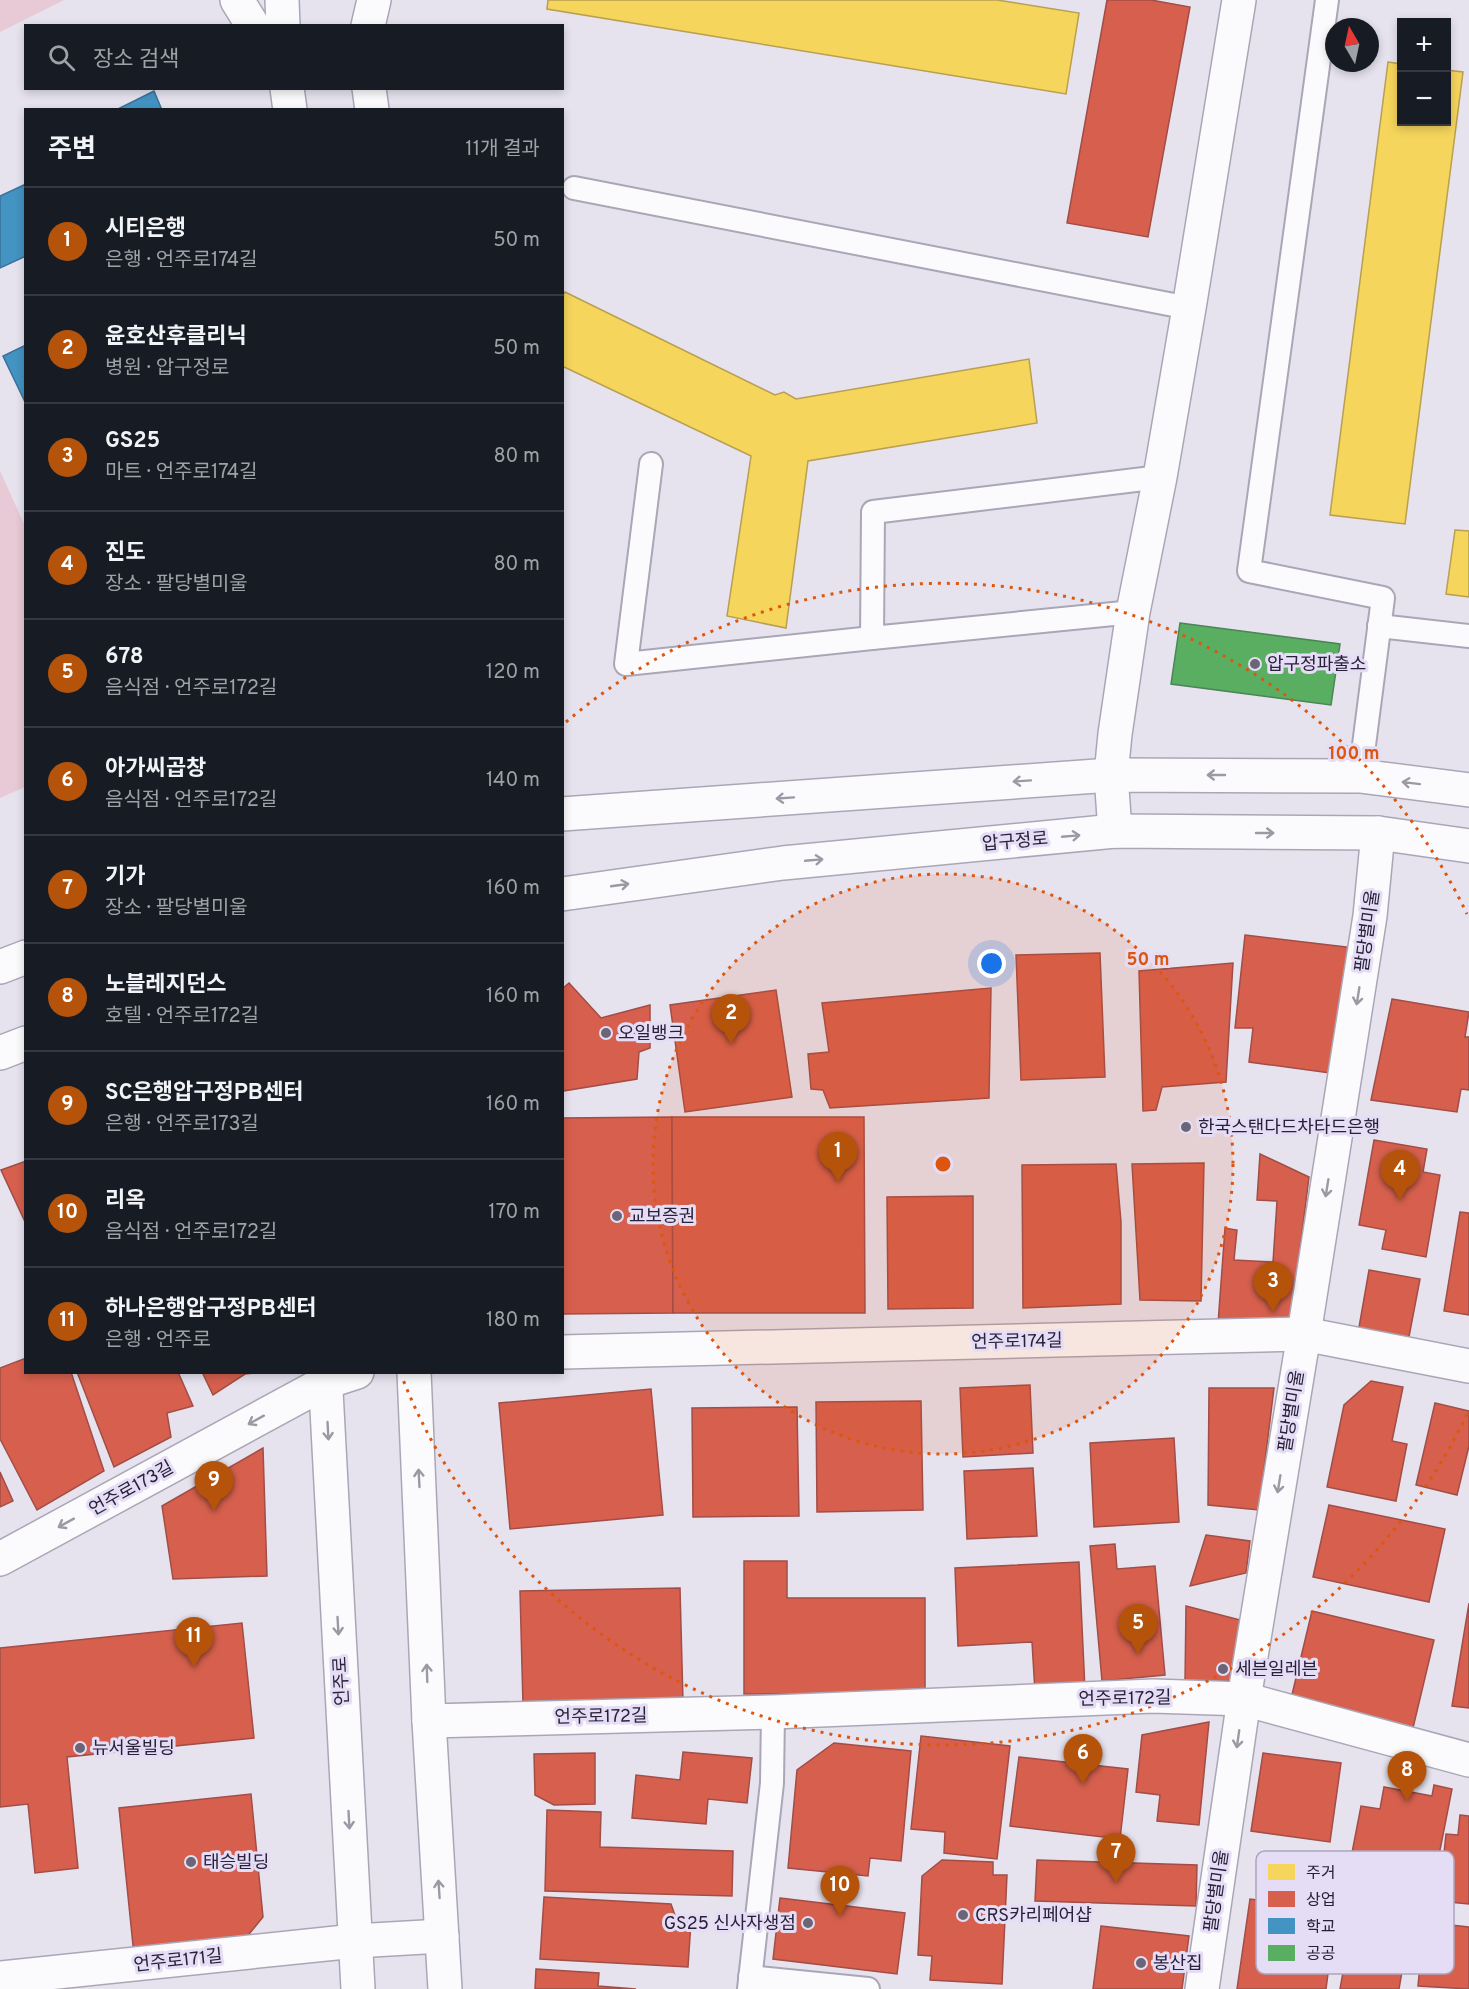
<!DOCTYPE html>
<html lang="ko">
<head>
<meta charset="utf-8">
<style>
	:root { --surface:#171b24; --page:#20242c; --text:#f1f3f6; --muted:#9ea1a6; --line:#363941; --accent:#b45309 }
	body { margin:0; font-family:Overpass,"Noto Sans KR",sans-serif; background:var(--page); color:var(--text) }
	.controls { position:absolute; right:18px; top:18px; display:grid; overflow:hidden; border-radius:0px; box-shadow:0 3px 9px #0003 }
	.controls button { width:54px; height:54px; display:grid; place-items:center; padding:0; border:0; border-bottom:2px solid var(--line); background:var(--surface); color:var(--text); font:30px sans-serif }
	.compass { position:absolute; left:1325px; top:18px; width:54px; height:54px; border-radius:50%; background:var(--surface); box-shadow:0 3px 9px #0003; rotate:351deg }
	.you { position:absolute; left:992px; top:964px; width:21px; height:21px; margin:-15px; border:4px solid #fff; border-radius:50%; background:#1a73e8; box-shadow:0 0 0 9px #1a73e833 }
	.badge { display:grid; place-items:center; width:39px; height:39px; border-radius:50%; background:var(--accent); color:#fff; font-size:20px; font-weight:700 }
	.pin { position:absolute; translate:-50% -50px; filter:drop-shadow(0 2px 3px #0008) }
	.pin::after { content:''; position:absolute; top:32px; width:21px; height:18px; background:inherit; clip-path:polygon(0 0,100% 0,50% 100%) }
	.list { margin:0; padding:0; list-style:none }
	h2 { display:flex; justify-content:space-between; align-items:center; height:78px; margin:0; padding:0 24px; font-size:26px }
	h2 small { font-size:20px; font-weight:400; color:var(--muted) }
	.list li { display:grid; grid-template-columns:39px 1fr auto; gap:18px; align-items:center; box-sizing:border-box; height:108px; padding:0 24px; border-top:2px solid var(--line) }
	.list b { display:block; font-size:22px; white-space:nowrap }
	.list p { margin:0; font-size:20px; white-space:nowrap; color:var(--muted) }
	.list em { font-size:20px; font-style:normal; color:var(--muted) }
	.icon { flex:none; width:33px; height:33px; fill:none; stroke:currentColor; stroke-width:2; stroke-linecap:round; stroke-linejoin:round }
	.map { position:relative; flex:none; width:1469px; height:1989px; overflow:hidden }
	.search { position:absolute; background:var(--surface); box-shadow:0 3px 9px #0003; left:24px; top:24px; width:540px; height:66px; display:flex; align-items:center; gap:15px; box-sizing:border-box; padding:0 21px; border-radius:0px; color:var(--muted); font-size:22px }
	.panel { position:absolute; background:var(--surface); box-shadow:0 3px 9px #0003; left:24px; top:108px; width:540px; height:1266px; border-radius:0px }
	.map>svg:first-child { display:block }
</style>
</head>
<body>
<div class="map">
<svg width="1469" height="1989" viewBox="0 0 1469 1989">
	<rect width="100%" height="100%" fill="#e6e3ef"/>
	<g fill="#e8c9d6">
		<polygon points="0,0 64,0 0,32"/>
		<polygon points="0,471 25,526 25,787 0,798"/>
	</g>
	<g fill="#f6d55c" stroke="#b89f51" stroke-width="1.5">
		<polygon points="548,0 997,0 1079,13 1066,94 547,9"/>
		<polygon points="1388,62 1402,64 1402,122 1446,122 1446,70 1463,72 1405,524 1330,515"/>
		<polygon points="565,292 775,395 784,392 796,399 1029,359 1037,423 808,461 786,628 727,616 751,456 562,366 562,297"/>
		<polygon points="1455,530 1469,531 1469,597 1446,594"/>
	</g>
	<g fill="#d6604d" stroke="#a24d47" stroke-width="1.5">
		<polygon points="1107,0 1151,0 1190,7 1148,237 1067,223"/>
		<polygon points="1245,935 1354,948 1337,1074 1249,1062 1253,1028 1235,1028"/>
		<polygon points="1100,953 1105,1077 1021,1080 1016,955"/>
		<polygon points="1233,963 1226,1082 1162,1087 1156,1110 1143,1111 1139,971"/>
		<polygon points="569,983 601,1018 650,1005 650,1048 639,1052 637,1079 563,1091 562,989"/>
		<polygon points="991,988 989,1098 830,1108 823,1090 811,1089 808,1054 829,1052 822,1003"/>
		<polygon points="776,990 792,1097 685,1112 670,1005"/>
		<polygon points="1392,999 1469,1012 1465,1037 1469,1037 1469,1090 1461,1089 1457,1112 1371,1100"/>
		<polygon points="672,1117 673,1313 562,1314 562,1118"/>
		<polygon points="672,1117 864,1117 865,1313 673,1313"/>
		<polygon points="1374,1140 1427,1149 1423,1172 1440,1175 1426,1257 1382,1249 1386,1230 1359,1225"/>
		<polygon points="1260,1154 1309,1177 1291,1320 1218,1324 1225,1228 1237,1230 1234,1260 1273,1262 1277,1201 1257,1200"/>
		<polygon points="26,1161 26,1224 1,1170"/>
		<polygon points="1204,1163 1201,1301 1140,1300 1132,1164"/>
		<polygon points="1116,1164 1121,1222 1121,1304 1023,1308 1022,1165"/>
		<polygon points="973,1196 973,1308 888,1309 887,1197"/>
		<polygon points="1460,1212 1469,1213 1469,1315 1444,1311"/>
		<polygon points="1369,1270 1420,1279 1408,1342 1358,1333"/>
		<polygon points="26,1358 26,1372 71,1372 104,1471 37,1510 0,1439 0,1368"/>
		<polygon points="77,1372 178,1372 193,1406 167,1413 171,1437 114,1467"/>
		<polygon points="202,1372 261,1372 245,1374 213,1395"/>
		<polygon points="1371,1381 1403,1387 1392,1441 1407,1444 1396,1501 1327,1487 1344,1405"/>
		<polygon points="1030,1385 1033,1453 963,1457 960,1388"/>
		<polygon points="1209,1388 1274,1388 1259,1510 1208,1505"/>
		<polygon points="651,1389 663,1515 510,1529 499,1403"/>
		<polygon points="921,1401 923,1510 817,1512 816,1402"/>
		<polygon points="1435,1403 1469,1411 1469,1446 1457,1495 1416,1485"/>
		<polygon points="797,1407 799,1516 693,1517 692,1408"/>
		<polygon points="1174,1438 1179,1522 1094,1527 1090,1443"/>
		<polygon points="263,1448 267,1576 173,1579 162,1506"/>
		<polygon points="1033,1468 1037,1536 967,1539 964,1471"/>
		<polygon points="0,1472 13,1501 0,1507"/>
		<polygon points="1329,1505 1445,1529 1429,1602 1313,1577"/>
		<polygon points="1206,1535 1250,1541 1246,1573 1190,1586"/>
		<polygon points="1115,1544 1117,1569 1155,1566 1165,1675 1102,1681 1090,1546"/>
		<polygon points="744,1561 787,1561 787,1598 925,1598 925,1695 744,1694"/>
		<polygon points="1079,1562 1085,1690 1035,1692 1032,1642 958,1646 955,1568"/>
		<polygon points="680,1588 683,1702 523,1705 520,1591"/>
		<polygon points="1469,1603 1469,1708 1452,1706"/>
		<polygon points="1186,1606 1248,1622 1240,1680 1185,1683"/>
		<polygon points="1312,1611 1434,1640 1412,1732 1290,1703"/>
		<polygon points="242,1623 254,1738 67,1757 78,1868 35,1873 28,1804 0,1807 0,1648"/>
		<polygon points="1209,1722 1199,1825 1157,1821 1160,1795 1136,1792 1142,1735"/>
		<polygon points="921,1736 1010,1746 997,1859 944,1853 945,1832 911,1829"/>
		<polygon points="834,1743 911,1751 901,1861 870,1858 868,1876 788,1868 797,1770"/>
		<polygon points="683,1752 752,1758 747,1803 708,1799 706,1824 632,1818 636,1775 680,1780"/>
		<polygon points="595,1753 595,1804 554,1805 535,1795 534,1754"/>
		<polygon points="1263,1753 1341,1763 1330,1842 1251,1831"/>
		<polygon points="1019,1757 1128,1769 1120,1839 1010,1826"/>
		<polygon points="1434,1785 1452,1789 1428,1911 1344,1894 1361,1806 1380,1809 1384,1787 1432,1796"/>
		<polygon points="251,1794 263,1917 241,1944 134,1955 119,1808"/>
		<polygon points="547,1810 601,1812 600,1847 733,1851 732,1896 545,1891"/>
		<polygon points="1460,1815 1469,1816 1469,1904 1439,1901 1446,1834 1458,1835"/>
		<polygon points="942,1860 993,1862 993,1875 1007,1875 1002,1984 930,1980 932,1956 918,1955 922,1876"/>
		<polygon points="1037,1860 1197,1865 1196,1906 1035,1901"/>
		<polygon points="1300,1884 1339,1890 1326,1989 1237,1989 1250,1899 1297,1905"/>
		<polygon points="544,1897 671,1904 677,1921 691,1922 688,1967 540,1959"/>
		<polygon points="780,1898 905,1913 897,1974 773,1959"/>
		<polygon points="1424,1922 1469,1927 1469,1989 1418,1986"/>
		<polygon points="1101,1926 1189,1936 1182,1989 1093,1989"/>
		<polygon points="1350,1933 1407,1943 1399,1989 1340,1989"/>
		<polygon points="536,1969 599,1973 598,1986 636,1989 535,1989"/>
	</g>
	<g fill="#4393c3" stroke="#3b7199" stroke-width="1.5">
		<polygon points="154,91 162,110 116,110"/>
		<polygon points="26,184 26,256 0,268 0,196"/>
		<polygon points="26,345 26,404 3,356"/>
	</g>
	<polygon fill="#5aae61" stroke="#4b8455" stroke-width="1.5" points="1180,623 1340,644 1331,705 1171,684"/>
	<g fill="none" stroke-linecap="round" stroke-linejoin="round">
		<g stroke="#aba6b5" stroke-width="26">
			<g id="service">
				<polyline points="1327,0 1249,571 1383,598 1360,776"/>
				<polyline points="574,188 1189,308"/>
				<polyline points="651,464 626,664 872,638"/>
				<polyline points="1133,612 872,638 873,512 1160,477"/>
				<polyline points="1379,626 1469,636"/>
				<polyline points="750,1977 868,1989"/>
				<polyline points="749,1989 772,1783 773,1712"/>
			</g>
		</g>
		<g stroke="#aba6b5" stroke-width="36">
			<g id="minor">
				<polyline points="1115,831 1111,775 1115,734 1133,612 1160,477 1189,308 1239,0"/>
				<polyline points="562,1352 1304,1334 1469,1366"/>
				<polyline points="0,1559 326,1382 357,1372"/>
				<polyline points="429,1721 773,1712 1153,1696 1244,1699 1469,1760"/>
				<polyline points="0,1978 355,1941 442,1936"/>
				<polyline points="1202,1989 1244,1699 1304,1334 1370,916 1378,833"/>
			</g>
		</g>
		<g stroke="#aba6b5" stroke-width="36">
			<g id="secondary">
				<polyline points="562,814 1111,775 1360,776 1469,790"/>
				<polyline points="562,894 783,863 1115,831 1378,833 1469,846"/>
				<polyline points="0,967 26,957"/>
				<polyline points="0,1053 26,1043"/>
			</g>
		</g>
		<g stroke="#aba6b5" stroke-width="36">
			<g id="primary">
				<polyline points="282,0 283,26"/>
				<polyline points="287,88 290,110"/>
				<polyline points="369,88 372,110"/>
				<polyline points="325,1372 358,1989"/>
				<polyline points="414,1372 429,1721 445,1989"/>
			</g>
		</g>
		<g stroke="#aba6b5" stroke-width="36">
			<g id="trunk">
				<polyline points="237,0 253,26"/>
				<polyline points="368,26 374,0"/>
			</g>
		</g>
		<use href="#service" stroke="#fbfbfd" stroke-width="22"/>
		<use href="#minor" stroke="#fbfbfd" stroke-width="33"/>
		<use href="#secondary" stroke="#fbfbfd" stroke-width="33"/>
		<use href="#primary" stroke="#fbfbfd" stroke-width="33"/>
		<use href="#trunk" stroke="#fbfbfd" stroke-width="33"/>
	</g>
	<defs><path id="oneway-shaft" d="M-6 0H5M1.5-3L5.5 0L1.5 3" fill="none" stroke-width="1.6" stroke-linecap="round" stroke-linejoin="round" transform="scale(1.5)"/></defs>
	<g stroke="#9c99a4">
		<use href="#oneway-shaft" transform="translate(1216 775) rotate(-180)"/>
		<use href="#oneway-shaft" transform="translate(1022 781) rotate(176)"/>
		<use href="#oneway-shaft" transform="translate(1411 783) rotate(-173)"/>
		<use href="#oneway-shaft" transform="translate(785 798) rotate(176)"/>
		<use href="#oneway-shaft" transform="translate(1265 833)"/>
		<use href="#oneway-shaft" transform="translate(1071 836) rotate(-5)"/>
		<use href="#oneway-shaft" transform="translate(814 860) rotate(-5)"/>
		<use href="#oneway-shaft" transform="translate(620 885) rotate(-8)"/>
		<use href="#oneway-shaft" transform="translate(1358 996) rotate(99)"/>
		<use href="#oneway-shaft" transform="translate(1327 1188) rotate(99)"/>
		<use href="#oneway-shaft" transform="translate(256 1420) rotate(151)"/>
		<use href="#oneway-shaft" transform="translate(328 1431) rotate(87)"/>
		<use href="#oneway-shaft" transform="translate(419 1478) rotate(-93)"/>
		<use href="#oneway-shaft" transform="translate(1279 1484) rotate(99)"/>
		<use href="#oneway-shaft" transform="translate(66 1523) rotate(151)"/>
		<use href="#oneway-shaft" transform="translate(338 1626) rotate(87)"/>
		<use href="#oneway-shaft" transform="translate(427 1673) rotate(-92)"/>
		<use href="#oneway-shaft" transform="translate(1238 1739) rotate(98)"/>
		<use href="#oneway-shaft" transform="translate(349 1820) rotate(87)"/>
		<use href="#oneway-shaft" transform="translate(439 1889) rotate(-94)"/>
	</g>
	<circle cx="943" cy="1164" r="290" fill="#de560e" fill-opacity=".12"/>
	<g fill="none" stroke="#de560e" stroke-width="3" stroke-dasharray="3 6">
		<circle cx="943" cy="1164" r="290"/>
		<path d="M1467 1414A581 581 0 0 1 402 1377M566 722A581 581 0 0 1 1467 914"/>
	</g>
	<g fill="#6b6578" stroke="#e4ddf5" stroke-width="2">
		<circle cx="1255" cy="664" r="6"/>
		<circle cx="606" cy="1033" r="6"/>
		<circle cx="1186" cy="1127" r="6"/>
		<circle cx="617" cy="1216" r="6"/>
		<circle cx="1223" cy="1669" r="6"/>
		<circle cx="80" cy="1748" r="6"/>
		<circle cx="191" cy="1862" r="6"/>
		<circle cx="963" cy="1915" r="6"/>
		<circle cx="808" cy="1923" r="6"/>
		<circle cx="1141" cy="1963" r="6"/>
	</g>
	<g text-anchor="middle" stroke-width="6" stroke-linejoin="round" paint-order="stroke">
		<g font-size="18" fill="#292138" stroke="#e4ddf5" text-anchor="start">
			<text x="1267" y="670">압구정파출소</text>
			<text x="618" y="1039">오일뱅크</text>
			<text x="1198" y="1133">한국스탠다드차타드은행</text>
			<text x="629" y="1222">교보증권</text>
			<text x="1235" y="1675">세븐일레븐</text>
			<text x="92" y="1754">뉴서울빌딩</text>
			<text x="203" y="1868">태승빌딩</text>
			<text x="975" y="1921">CRS카리페어샵</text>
			<text x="796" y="1929" text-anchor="end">GS25 신사자생점</text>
			<text x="1153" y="1969">봉산집</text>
		</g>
		<g font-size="18" fill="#292138" stroke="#e4ddf5">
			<text transform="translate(1015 841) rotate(-5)" y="6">압구정로</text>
			<text transform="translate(1367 931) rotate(-82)" y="6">팔당별미울</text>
			<text transform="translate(1017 1341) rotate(-1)" y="6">언주로174길</text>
			<text transform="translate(1291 1411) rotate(-81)" y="6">팔당별미울</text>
			<text transform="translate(131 1488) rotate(-29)" y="6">언주로173길</text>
			<text transform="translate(341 1681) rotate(-93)" y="6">언주로</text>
			<text transform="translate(1125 1698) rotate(-1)" y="6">언주로172길</text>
			<text transform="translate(601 1716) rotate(-1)" y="6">언주로172길</text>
			<text transform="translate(1216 1891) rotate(-82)" y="6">팔당별미울</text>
			<text transform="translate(178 1960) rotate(-6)" y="6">언주로171길</text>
		</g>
	</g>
	<rect x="1256" y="1851" width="198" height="123" rx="9" fill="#e4ddf5" stroke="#aca5bc" stroke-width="1.5"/>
	<rect x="1268" y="1864" width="27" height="16" fill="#f6d55c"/>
	<rect x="1268" y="1891" width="27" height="16" fill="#d6604d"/>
	<rect x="1268" y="1918" width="27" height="16" fill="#4393c3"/>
	<rect x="1268" y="1945" width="27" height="16" fill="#5aae61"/>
	<g font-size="16" fill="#292138">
		<text x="1306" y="1878">주거</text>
		<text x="1306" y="1905">상업</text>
		<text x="1306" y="1932">학교</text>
		<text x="1306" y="1959">공공</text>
	</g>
	<circle cx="943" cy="1164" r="9" fill="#de560e" stroke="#e4ddf5" stroke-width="3"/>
	<g font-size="18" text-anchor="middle" font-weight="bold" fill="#de560e" stroke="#e4ddf5" stroke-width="6" stroke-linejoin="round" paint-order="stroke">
		<text x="1354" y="759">100 m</text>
		<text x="1148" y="965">50 m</text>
	</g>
</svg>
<div class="controls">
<button>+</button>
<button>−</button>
</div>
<svg class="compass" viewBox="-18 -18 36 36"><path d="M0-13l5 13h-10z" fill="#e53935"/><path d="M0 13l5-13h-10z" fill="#9ea1a6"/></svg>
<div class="you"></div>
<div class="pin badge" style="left:838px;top:1182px">1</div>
<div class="pin badge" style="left:731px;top:1044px">2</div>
<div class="pin badge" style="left:1273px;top:1312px">3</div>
<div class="pin badge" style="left:1400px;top:1200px">4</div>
<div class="pin badge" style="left:1138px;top:1654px">5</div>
<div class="pin badge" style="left:1083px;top:1784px">6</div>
<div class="pin badge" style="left:1116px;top:1883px">7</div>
<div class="pin badge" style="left:1407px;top:1801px">8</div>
<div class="pin badge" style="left:214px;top:1511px">9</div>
<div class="pin badge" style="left:840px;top:1916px">10</div>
<div class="pin badge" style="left:194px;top:1667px">11</div>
<div class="search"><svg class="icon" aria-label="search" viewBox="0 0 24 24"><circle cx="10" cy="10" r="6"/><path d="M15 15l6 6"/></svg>장소 검색</div>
<section class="panel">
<h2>주변<small>11개 결과</small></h2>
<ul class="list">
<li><span class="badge">1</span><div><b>시티은행</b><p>은행 · 언주로174길</p></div><em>50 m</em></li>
<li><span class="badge">2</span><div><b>윤호산후클리닉</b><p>병원 · 압구정로</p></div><em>50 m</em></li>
<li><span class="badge">3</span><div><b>GS25</b><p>마트 · 언주로174길</p></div><em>80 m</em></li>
<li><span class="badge">4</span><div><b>진도</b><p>장소 · 팔당별미울</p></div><em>80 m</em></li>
<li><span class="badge">5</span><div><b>678</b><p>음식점 · 언주로172길</p></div><em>120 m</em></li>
<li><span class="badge">6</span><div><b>아가씨곱창</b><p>음식점 · 언주로172길</p></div><em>140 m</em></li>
<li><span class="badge">7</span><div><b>기가</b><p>장소 · 팔당별미울</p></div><em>160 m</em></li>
<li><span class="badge">8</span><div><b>노블레지던스</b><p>호텔 · 언주로172길</p></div><em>160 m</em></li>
<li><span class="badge">9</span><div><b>SC은행압구정PB센터</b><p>은행 · 언주로173길</p></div><em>160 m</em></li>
<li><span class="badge">10</span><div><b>리옥</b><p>음식점 · 언주로172길</p></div><em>170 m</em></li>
<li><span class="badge">11</span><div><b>하나은행압구정PB센터</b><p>은행 · 언주로</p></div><em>180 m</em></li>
</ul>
</section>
</div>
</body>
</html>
